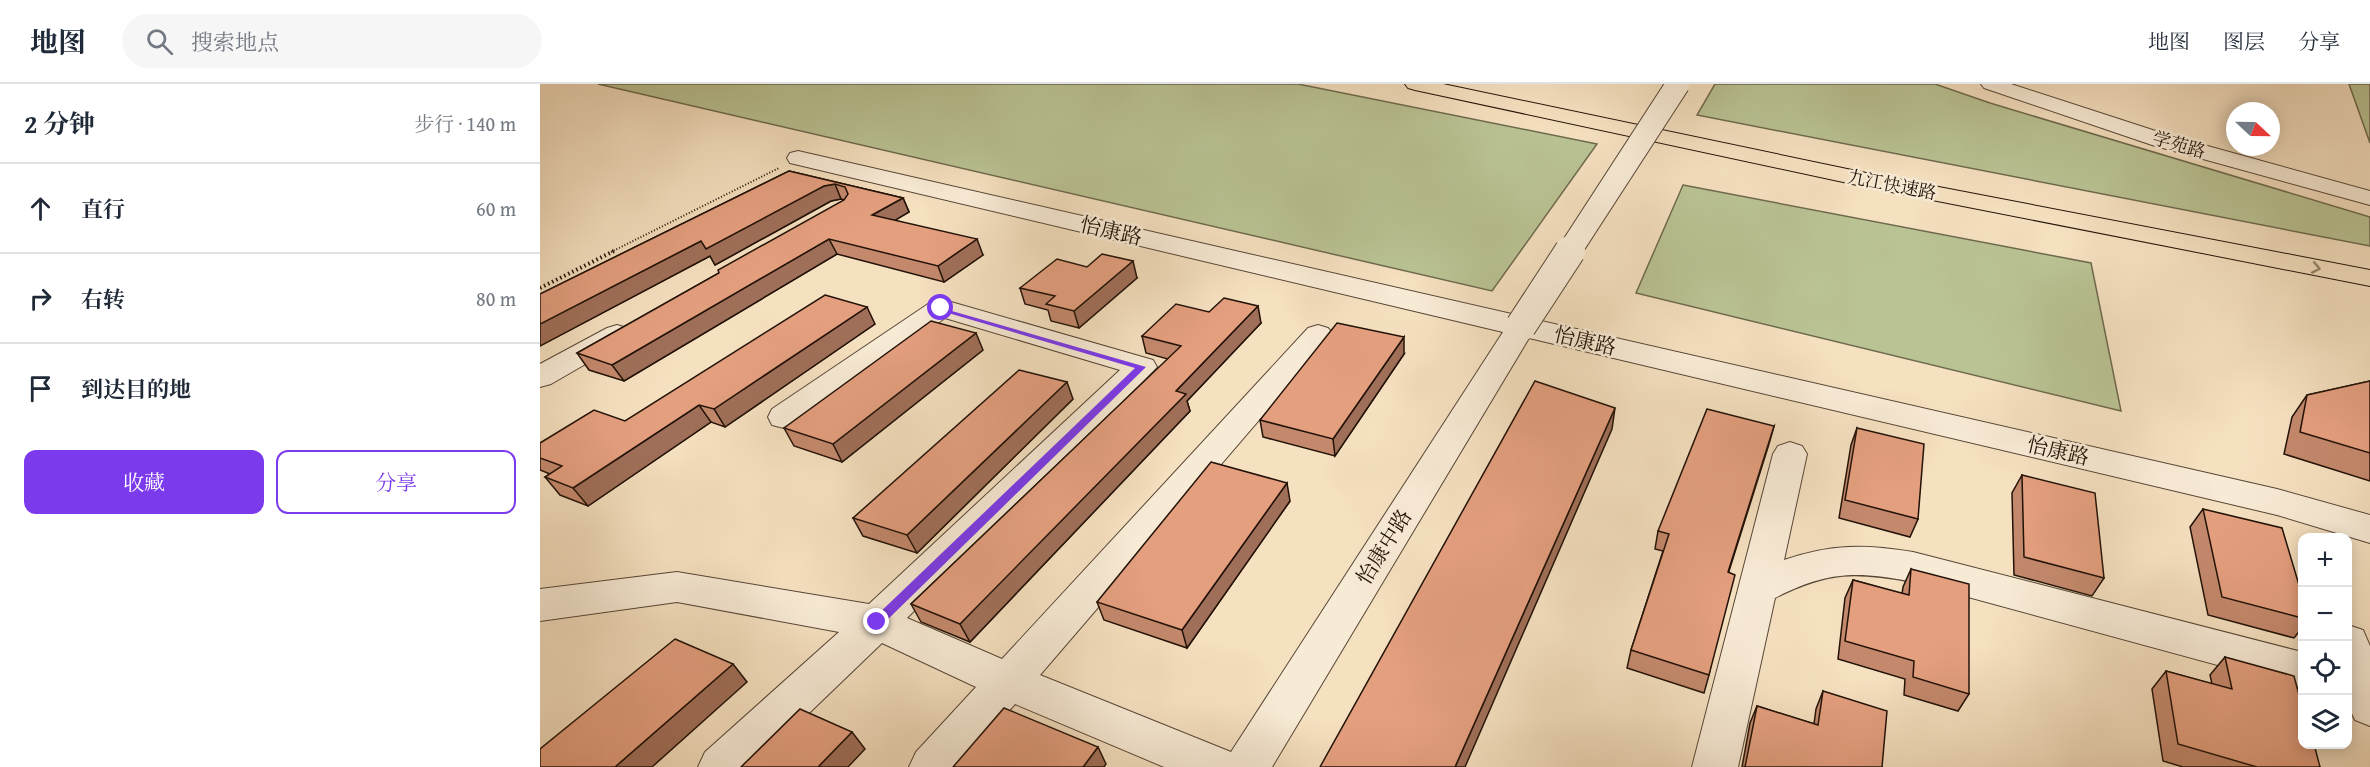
<!DOCTYPE html>
<html lang="zh">
<head>
<meta charset="utf-8">
<style>
	:root { --surface:#fff; --page:#f6f6f7; --text:#1f2937; --muted:#747a83; --line:#e0e1e3; --accent:#7c3aed }
	body { margin:0; font-family:"Gentium Book Plus","Noto Serif SC",serif; background:var(--page); color:var(--text) }
	.controls { position:absolute; right:18px; bottom:18px; display:grid; overflow:hidden; border-radius:12px; box-shadow:0 3px 15px #0003 }
	.controls button { width:54px; height:54px; display:grid; place-items:center; padding:0; border:0; border-bottom:2px solid var(--line); background:var(--surface); color:var(--text); font:30px sans-serif }
	.compass { position:absolute; left:1686px; top:18px; width:54px; height:54px; border-radius:50%; background:var(--surface); box-shadow:0 3px 15px #0003; rotate:112deg }
	.stop { position:absolute; width:18px; height:18px; margin:-14px; border:4px solid #7c3aed; border-radius:50%; background:#fff }
	.stop.end { background:#7c3aed; border-color:#fff; box-shadow:0 2px 6px #0008 }
	.list { margin:0; padding:0; list-style:none }
	h2 { display:flex; justify-content:space-between; align-items:center; height:78px; margin:0; padding:0 24px; font-size:26px }
	h2 small { font-size:20px; font-weight:400; color:var(--muted) }
	.list li { display:grid; grid-template-columns:39px 1fr auto; gap:18px; align-items:center; box-sizing:border-box; height:90px; padding:0 24px; border-top:2px solid var(--line) }
	.list b { display:block; font-size:22px; white-space:nowrap }
	.list em { font-size:20px; font-style:normal; color:var(--muted) }
	.actions { display:flex; gap:12px; padding:18px 24px }
	.actions a { flex:1; padding:14px 0; border:2px solid var(--accent); border-radius:12px; text-align:center; font-size:21px; color:var(--accent) }
	.actions .main { background:var(--accent); color:#fff }
	.icon { flex:none; width:33px; height:33px; fill:none; stroke:currentColor; stroke-width:2; stroke-linecap:round; stroke-linejoin:round }
	.map { position:relative; flex:none; width:1830px; height:683px; overflow:hidden }
	header { display:flex; align-items:center; gap:36px; box-sizing:border-box; height:84px; padding:0 30px; background:var(--surface); border-bottom:2px solid var(--line) }
	header strong { font-size:28px }
	nav { display:flex; gap:33px; margin-inline-start:auto; font-size:21px }
	.search { width:420px; height:54px; background:var(--page); display:flex; align-items:center; gap:15px; box-sizing:border-box; padding:0 21px; border-radius:33px; color:var(--muted); font-size:22px }
	main { display:flex }
	aside { flex:1; background:var(--surface) }
	.map>svg:first-child { display:block }
</style>
</head>
<body>
<header>
<strong>地图</strong>
<div class="search"><svg class="icon" aria-label="search" viewBox="0 0 24 24"><circle cx="10" cy="10" r="6"/><path d="M15 15l6 6"/></svg>搜索地点</div>
<nav><a>地图</a><a>图层</a><a>分享</a></nav>
</header>
<main>
<aside>
<h2>2 分钟<small>步行 · 140 m</small></h2>
<ul class="list">
<li><svg class="icon" aria-label="ahead" viewBox="0 0 24 24"><path d="M12 20V5M6 11l6-6 6 6"/></svg><div><b>直行</b></div><em>60 m</em></li>
<li><svg class="icon" aria-label="right" viewBox="0 0 24 24"><path d="M7 20v-9h11M14 6l5 5-5 5"/></svg><div><b>右转</b></div><em>80 m</em></li>
<li><svg class="icon" aria-label="arrive" viewBox="0 0 24 24"><path d="M6 21V4h12l-3 4 3 4H6"/></svg><div><b>到达目的地</b></div></li>
</ul>
<div class="actions"><a class="main">收藏</a><a>分享</a></div>
</aside>
<div class="map">
<svg width="1830" height="683" viewBox="0 0 1830 683">
	<rect width="100%" height="100%" fill="#f5e0c0"/>
	<filter id="stains"><feTurbulence type="fractalNoise" baseFrequency=".00333" numOctaves="4"/><feColorMatrix values="0 0 0 0 .2 0 0 0 0 .09 0 0 0 0 .02 0 0 0 .5 -.17"/></filter>
	<radialGradient id="worn" r=".72"><stop offset=".6" stop-color="#630" stop-opacity="0"/><stop offset="1" stop-color="#630" stop-opacity=".3"/></radialGradient>
	<g fill="#bac394" stroke="#6e6a4e" stroke-width="1.5">
		<polygon points="58,0 758,0 1057,60 952,207"/>
		<polygon points="1175,0 1395,0 1450,19 1830,133 1830,162 1157,31"/>
		<polygon points="1809,0 1830,0 1830,59"/>
		<polygon points="1143,101 1551,179 1581,327 1096,209"/>
	</g>
	<g fill="none" stroke-linecap="round" stroke-linejoin="round">
		<g stroke="#574635" stroke-width="2">
			<g id="minor">
				<polygon points="1441,0 1471,0 1628,51 1830,107 1830,121 1612,61 1444,4"/>
				<polygon points="258,67 1737,405 1830,431 1830,459 1737,431 989,254 732,683 624,683 475,620 421,683 369,683 376,668 436,603 342,559 213,683 158,683 165,668 299,548 137,518 0,537 0,505 137,488 329,520 580,286 405,234 256,341 244,344 232,341 228,333 232,325 391,218 401,215 411,218 613,276 617,283 367,534 462,575 768,244 778,241 788,244 793,250 500,591 691,668 963,248 250,79 247,74 250,69"/>
				<polygon points="77,241 87,244 92,250 87,256 11,300 0,303 0,280 67,244"/>
				<path d="M1250 358 1262 362 1267 370 1244 476C1291 460 1324 460 1373 468L1762 568V604L1373 498C1316 487 1288 487 1235 514L1198 683H1152L1233 370 1238 362Z"/>
				<polygon points="1808,541 1823,546 1830,562 1830,642 1815,636 1808,621"/>
			</g>
		</g>
		<g stroke="#221207" stroke-width="2">
			<polygon id="highway" points="865,0 903,0 1331,90 1830,186 1830,202 1331,104 875,6 868,4"/>
		</g>
		<polyline stroke="#221207" stroke-width="2" stroke-dasharray="1 2" stroke-linecap="butt" points="71,168 239,84"/>
		<polyline stroke="#221207" stroke-width="4" stroke-dasharray="1.5 3" stroke-linecap="butt" points="0,204 74,167"/>
		<use href="#minor" fill="#f8ebd6" fill-rule="evenodd"/>
		<use href="#highway" fill="#f5e0c0" fill-rule="evenodd"/>
		<g stroke="#574635" stroke-width="25" stroke-linecap="butt">
			<polyline id="minor-bridge-far1" points="1029,168 1138,0"/>
		</g>
		<g stroke="#574635" stroke-width="32" stroke-linecap="butt">
			<polyline id="minor-bridge" points="981,242 1030,167"/>
		</g>
		<use href="#minor-bridge-far1" stroke="#f8ebd6" stroke-width="23"/>
		<use href="#minor-bridge" stroke="#f8ebd6" stroke-width="30"/>
	</g>
	<g fill="#c4896d" stroke="#221207" stroke-width="1.5">
		<polygon points="249,87 363,114 369,128 355,136 443,171 404,198 297,170 84,297 49,286 37,269 179,189 305,116 301,115 291,117 175,181 170,172 0,262 0,210"/>
		<polygon points="547,183 597,194 539,244 511,237 508,226 485,220 480,204"/>
		<polygon points="669,228 721,239 647,317 650,327 430,558 381,538 371,520 628,275 606,269 602,252"/>
		<polygon points="335,240 185,343 171,338 48,422 20,411 5,393 10,390 0,386 0,359 85,337"/>
		<polygon points="443,266 302,378 254,362 244,344"/>
		<polygon points="864,270 795,372 723,353 720,336"/>
		<polygon points="1830,297 1830,397 1744,370 1752,333 1767,311"/>
		<polygon points="533,315 377,469 323,452 313,434"/>
		<polygon points="1234,342 1188,489 1169,591 1164,609 1087,584 1091,566 1123,467 1115,465 1118,447"/>
		<polygon points="1317,344 1378,435 1370,453 1299,434 1311,361"/>
		<polygon points="1482,391 1564,494 1552,512 1474,491 1472,409"/>
		<polygon points="750,417 647,564 564,536 557,518"/>
		<polygon points="1663,425 1762,511 1762,544 1754,554 1668,531 1650,443"/>
		<polygon points="1371,485 1429,610 1418,627 1364,611 1365,595 1298,575 1305,514 1313,496 1362,510 1363,503"/>
		<polygon points="1685,573 1780,683 1643,683 1623,677 1612,605 1626,587 1672,600 1670,591"/>
		<polygon points="1283,607 1342,683 1202,683 1210,639 1217,622 1274,640 1276,625"/>
	</g>
	<g fill="#a06f59" stroke="#221207" stroke-width="1.5">
		<polygon points="295,100 301,115 291,117 175,181 170,172 0,262 0,240 161,157 284,102"/>
		<polygon points="363,114 369,128 339,146 332,131"/>
		<polygon points="289,155 297,170 84,297 72,281"/>
		<polygon points="437,155 443,171 404,198 398,182"/>
		<polygon points="593,177 597,194 539,244 534,227"/>
		<polygon points="718,222 721,239 647,317 650,327 430,558 420,540 636,307"/>
		<polygon points="327,223 335,240 185,343 174,325"/>
		<polygon points="436,249 443,266 302,378 293,360"/>
		<polygon points="864,253 864,270 795,372 793,355"/>
		<polygon points="527,298 533,315 377,469 367,451"/>
		<polygon points="159,321 171,338 48,422 33,404"/>
		<polygon points="1075,324 1072,345 925,683 915,683"/>
		<polygon points="1234,342 1229,360 1183,506 1188,488"/>
		<polygon points="747,399 750,417 647,564 642,546"/>
		<polygon points="193,580 207,598 112,683 75,683"/>
		<polygon points="312,648 325,665 308,683 278,683"/>
		<polygon points="558,663 566,680 564,683 543,683"/>
	</g>
	<g fill="#e49f7f" stroke="#221207" stroke-width="1.5">
		<polygon points="249,87 363,114 332,131 437,155 398,182 289,155 72,281 37,269 179,189 178,186 304,116 308,110 305,103 295,100 284,102 166,165 161,157 0,240 0,210"/>
		<polygon points="562,170 593,177 534,227 506,220 515,212 480,204 517,175 547,183"/>
		<polygon points="285,211 327,223 174,325 159,321 33,404 5,393 22,382 0,374 0,359 54,326 85,337"/>
		<polygon points="684,214 718,222 636,307 646,310 420,540 371,520 641,262 602,252 636,220 669,228"/>
		<polygon points="391,237 436,249 293,360 244,344"/>
		<polygon points="797,239 864,253 793,355 720,336"/>
		<polygon points="479,286 527,298 367,451 313,434"/>
		<polygon points="995,297 1075,324 915,683 780,683"/>
		<polygon points="1830,297 1830,369 1760,348 1767,311"/>
		<polygon points="1167,325 1234,342 1188,488 1195,491 1169,591 1091,566 1129,450 1118,447"/>
		<polygon points="1317,344 1384,360 1378,435 1305,416"/>
		<polygon points="671,378 747,399 642,546 557,518"/>
		<polygon points="1482,391 1555,409 1564,494 1484,473"/>
		<polygon points="1663,425 1742,444 1762,511 1762,534 1682,513"/>
		<polygon points="1371,485 1429,500 1429,610 1373,593 1374,577 1305,557 1313,496 1369,511"/>
		<polygon points="135,555 193,580 75,683 0,683 0,665"/>
		<polygon points="1685,573 1754,592 1762,622 1762,660 1774,660 1780,683 1717,683 1638,660 1626,587 1692,605"/>
		<polygon points="1283,607 1347,627 1342,683 1205,683 1217,622 1278,641"/>
		<polygon points="464,624 558,663 543,683 413,683"/>
		<polygon points="260,625 312,648 278,683 201,683"/>
	</g>
	<defs><path id="oneway-chevron" d="M-2-3.5L2.5 0L-2 3.5" fill="none" stroke-width="1.6" stroke-linecap="round" stroke-linejoin="round" transform="scale(1.5)"/></defs>
	<use stroke="#96836d" href="#oneway-chevron" transform="translate(1776 184) rotate(11)"/>
	<polygon fill="#7c3aed" points="398,223 606,283 341,542 333,542 333,535 595,284 398,226"/>
	<g text-anchor="middle" stroke-width="5" stroke-linejoin="round" paint-order="stroke">
		<g font-size="18" fill="#221207" stroke="#f8ebd6">
			<text transform="translate(1639 61) rotate(16)" y="6">学苑路</text>
			<text transform="translate(1352 101) rotate(11)" y="6">九江快速路</text>
		</g>
		<g font-size="21" fill="#221207" stroke="#f8ebd6">
			<text transform="translate(571 147) rotate(13)" y="7">怡康路</text>
			<text transform="translate(1045 257) rotate(13)" y="7">怡康路</text>
			<text transform="translate(1518 367) rotate(13)" y="7">怡康路</text>
			<text transform="translate(844 463) rotate(-58)" y="7">怡康中路</text>
		</g>
	</g>
	<rect width="100%" height="100%" filter="url(#stains)"/>
	<rect width="100%" height="100%" fill="url(#worn)"/>
</svg>
<div class="controls">
<button>+</button>
<button>−</button>
<button><svg class="icon" aria-label="locate" viewBox="0 0 24 24"><circle cx="12" cy="12" r="6"/><path d="M12 2v4M12 18v4M2 12h4M18 12h4"/></svg></button>
<button><svg class="icon" aria-label="layers" viewBox="0 0 24 24"><path d="M12 4l9 5-9 5-9-5zM3 14l9 5 9-5"/></svg></button>
</div>
<svg class="compass" viewBox="-18 -18 36 36"><path d="M0-13l5 13h-10z" fill="#e53935"/><path d="M0 13l5-13h-10z" fill="#747a83"/></svg>
<div class="stop" style="left:401px;top:224px"></div>
<div class="stop end" style="left:337px;top:538px"></div>
</div>
</main>
</body>
</html>
